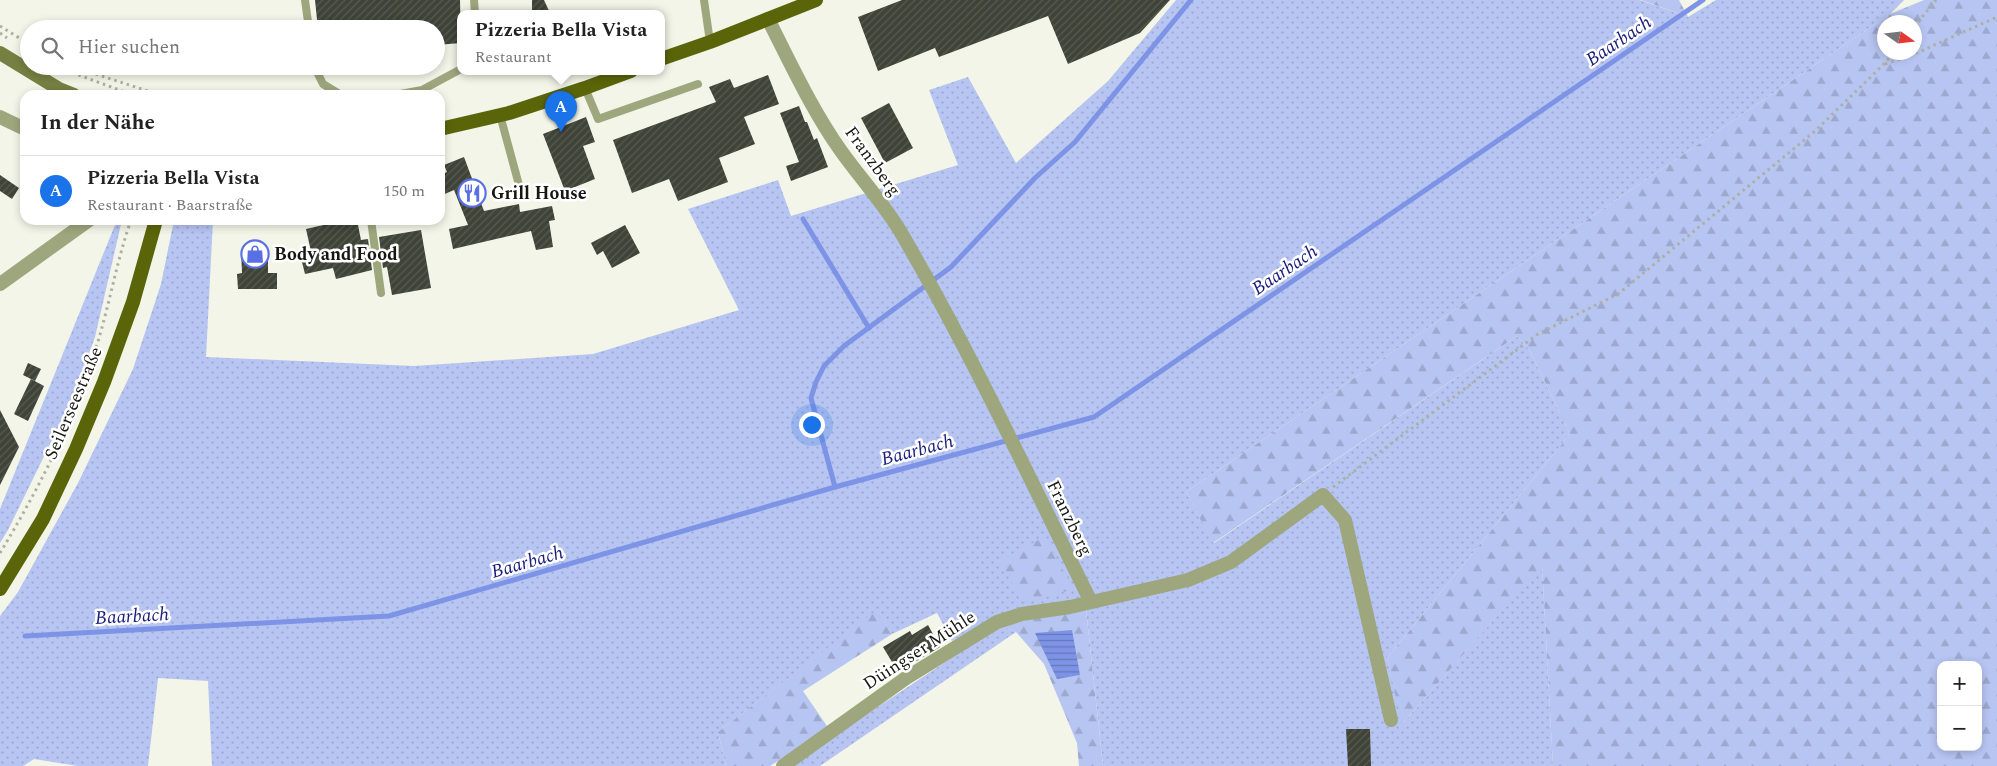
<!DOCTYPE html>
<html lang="de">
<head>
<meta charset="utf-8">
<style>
	:root { --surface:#fff; --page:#f2f2f2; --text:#222; --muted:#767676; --line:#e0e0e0; --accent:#1a73e8 }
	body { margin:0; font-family:Spectral,serif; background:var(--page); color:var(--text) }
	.controls { position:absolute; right:15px; bottom:15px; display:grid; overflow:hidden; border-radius:10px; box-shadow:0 2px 8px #0003 }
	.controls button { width:45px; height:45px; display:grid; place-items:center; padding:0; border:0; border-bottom:1px solid var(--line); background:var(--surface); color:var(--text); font:25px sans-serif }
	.compass { position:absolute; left:1877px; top:15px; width:45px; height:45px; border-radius:50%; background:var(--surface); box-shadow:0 2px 8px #0003; rotate:104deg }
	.you { position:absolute; left:811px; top:424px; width:18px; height:18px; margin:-12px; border:4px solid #fff; border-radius:50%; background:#1a73e8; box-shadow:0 0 0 8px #1a73e833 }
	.badge { display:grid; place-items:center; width:32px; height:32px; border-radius:50%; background:var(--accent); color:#fff; font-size:16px; font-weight:700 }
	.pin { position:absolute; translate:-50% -41px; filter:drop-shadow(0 1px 2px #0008) }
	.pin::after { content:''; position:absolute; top:26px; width:18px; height:15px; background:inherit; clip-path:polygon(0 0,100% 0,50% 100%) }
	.popup { position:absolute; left:457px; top:10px; width:208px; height:65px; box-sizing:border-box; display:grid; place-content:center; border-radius:10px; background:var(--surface); filter:drop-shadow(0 1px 4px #0005); font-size:16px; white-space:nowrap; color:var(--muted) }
	.popup b { font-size:19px; color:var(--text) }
	.popup::after { content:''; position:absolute; left:50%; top:100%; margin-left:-10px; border:10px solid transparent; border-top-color:var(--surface) }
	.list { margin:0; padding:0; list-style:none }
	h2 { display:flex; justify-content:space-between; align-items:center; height:65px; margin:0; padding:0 20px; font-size:21px }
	h2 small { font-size:16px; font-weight:400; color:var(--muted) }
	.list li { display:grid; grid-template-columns:32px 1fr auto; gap:15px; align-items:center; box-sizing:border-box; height:70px; padding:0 20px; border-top:1px solid var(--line) }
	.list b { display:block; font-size:19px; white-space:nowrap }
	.list p { margin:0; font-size:16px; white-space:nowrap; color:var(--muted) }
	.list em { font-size:16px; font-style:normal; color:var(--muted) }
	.icon { flex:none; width:28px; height:28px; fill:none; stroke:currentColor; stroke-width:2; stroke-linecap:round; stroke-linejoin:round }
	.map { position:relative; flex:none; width:1997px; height:766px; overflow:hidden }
	.search { position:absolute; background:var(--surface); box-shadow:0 2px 8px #0003; left:20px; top:20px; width:425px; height:55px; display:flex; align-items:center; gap:12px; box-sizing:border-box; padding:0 18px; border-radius:28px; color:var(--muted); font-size:19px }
	.panel { position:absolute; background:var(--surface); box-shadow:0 2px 8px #0003; left:20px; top:90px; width:425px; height:135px; border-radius:15px }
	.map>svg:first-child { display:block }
</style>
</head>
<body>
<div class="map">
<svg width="1997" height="766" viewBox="0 0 1997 766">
	<defs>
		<pattern id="grass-dots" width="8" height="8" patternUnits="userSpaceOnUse" patternTransform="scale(1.25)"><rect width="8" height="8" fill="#b7c5f2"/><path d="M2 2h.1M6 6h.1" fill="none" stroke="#9da8ce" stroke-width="1.8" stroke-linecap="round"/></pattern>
		<pattern id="forest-firs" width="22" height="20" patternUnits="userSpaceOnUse" patternTransform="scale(1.25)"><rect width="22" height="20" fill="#b7c5f2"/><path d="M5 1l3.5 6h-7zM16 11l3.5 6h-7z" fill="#9da8ce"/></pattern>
		<pattern id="water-rules" width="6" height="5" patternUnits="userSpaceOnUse" patternTransform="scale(1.25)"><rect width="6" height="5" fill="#7d93e6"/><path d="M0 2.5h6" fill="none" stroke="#6577b9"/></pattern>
		<pattern id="building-hatch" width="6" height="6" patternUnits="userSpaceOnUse" patternTransform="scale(1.25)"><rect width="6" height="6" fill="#404337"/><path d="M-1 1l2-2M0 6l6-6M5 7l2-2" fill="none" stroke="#585b51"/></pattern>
	</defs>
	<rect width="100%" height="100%" fill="#f2f5e7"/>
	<g fill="url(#grass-dots)">
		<polygon points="1176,0 1640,0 1688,17 1716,0 1904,0 1890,14 1186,492 1214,543 1517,336 1529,349 1570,434 1387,658 1403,723 1542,564 1553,766 1103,766 1086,609 993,619 952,641 937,613 892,634 878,610 718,732 726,766 212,766 208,681 158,678 148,766 78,766 34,759 23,766 0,766 0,616 18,592 78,483 133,369 161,284 174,220 213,220 206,357 414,366 593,354 739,310 688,209 778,180 791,216 958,165 929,90 968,77 1016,163 1108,81"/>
		<polygon points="117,220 122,220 95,337 75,393 8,530 0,543 0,509"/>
		<polygon points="1001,625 1016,632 820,766 789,766"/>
	</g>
	<g fill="url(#forest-firs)" fill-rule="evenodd">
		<polygon points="1641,0 1679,0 1688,17"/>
		<path d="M1924 0H1997V766H1553L1542 565 1402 724 1387 658 1570 434 1529 349 1517 336 1213 543 1186 492 1890 14ZM1884 22H1914V52H1884ZM1941 665H1978V747H1941Z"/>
		<polygon points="1044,537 1074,589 1024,603 999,561"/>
		<polygon points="878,609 892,634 803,691 829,729 770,766 726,766 718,732"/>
		<polygon points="1086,609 1103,766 1079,766 1077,743 1044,664 1016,632 1001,625"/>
	</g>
	<polygon fill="url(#water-rules)" points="1072,630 1080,675 1057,679 1035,633"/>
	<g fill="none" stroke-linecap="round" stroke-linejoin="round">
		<g stroke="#7d93e6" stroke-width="5">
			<polyline points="803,219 869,328"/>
			<polyline points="835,487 811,398 816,382 824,366 844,346 951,267 1035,178 1075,142 1191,0"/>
			<polyline points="25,636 389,616 835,487 1094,417 1703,0"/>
		</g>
	</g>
	<g fill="url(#building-hatch)">
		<polygon points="315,0 460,0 461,43 436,45 436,29 318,29"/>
		<polygon points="532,0 544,0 550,13 532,13"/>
		<polygon points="902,0 1170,0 1140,33 1068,64 1048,16 939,57 935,48 878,71 858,17"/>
		<polygon points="768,75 779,104 744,117 755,144 719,158 728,182 678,201 669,179 632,193 613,140 716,102 709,87 730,79 734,88"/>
		<polygon points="889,103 913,148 885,163 861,118"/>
		<polygon points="799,106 805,122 807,122 814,140 817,138 828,167 791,181 786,166 799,162 780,113"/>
		<polygon points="586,117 595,142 583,146 595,179 565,191 543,134"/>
		<polygon points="464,157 484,211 519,204 520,212 552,206 555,220 549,221 553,247 536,250 531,231 453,249 449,229 468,225 454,190 440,196 440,175 447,172 444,165"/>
		<polygon points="0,175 19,188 12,199 0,191"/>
		<polygon points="345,220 357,220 361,240 368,239 372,270 336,279 333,268 305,274 301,258 312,256 306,229"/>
		<polygon points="625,225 640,253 612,268 603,251 597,255 591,243"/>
		<polygon points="421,230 431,288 392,295 387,267 383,268 379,237"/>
		<polygon points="241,250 268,250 268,273 277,273 277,289 238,289 237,274 242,273"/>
		<polygon points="28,363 41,369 35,381 23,375"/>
		<polygon points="31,379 44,386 28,421 14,414"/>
		<polygon points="0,410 19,447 0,485"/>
		<polygon points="928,625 940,647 898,672 883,647 910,631 912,635"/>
		<polygon points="1346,729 1370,729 1371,766 1348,766"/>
	</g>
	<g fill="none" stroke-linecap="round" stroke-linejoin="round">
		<g stroke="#adafa4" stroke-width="3" stroke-dasharray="2.5 4" stroke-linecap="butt">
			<polyline points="0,26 29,44"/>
			<polyline points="1914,27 1936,0"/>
			<polyline points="0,33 7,38"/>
			<polyline points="1885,64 1910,56 1997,17"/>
			<polyline points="54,66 133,95"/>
			<polyline points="71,66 151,92 150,95"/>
			<polyline points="1333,487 1538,334 1618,294 1814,132 1883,65 1894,52"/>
			<path d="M0 553C38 490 73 422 95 351 109 308 116 263 131 220"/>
		</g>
		<g stroke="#9ea67e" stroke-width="8">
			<polyline points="305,0 309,29"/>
			<polyline points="474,0 475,13"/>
			<polyline points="704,0 710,42"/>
			<polyline points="314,66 323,84 341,95"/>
			<polyline points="585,88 598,119 698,84"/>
			<polyline points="395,95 422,90 461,69"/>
			<polyline points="500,115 519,185"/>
			<polyline points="371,220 381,293"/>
		</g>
		<g stroke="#9ea67e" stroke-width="14">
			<path d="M768 19C791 64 812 110 841 151 861 179 886 206 903 236 972 355 1030 479 1091 602"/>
			<polyline points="0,117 25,129"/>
			<polyline points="0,284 89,220"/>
			<polyline points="783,766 906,678 997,622 1022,614 1070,607 1188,580 1231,562 1323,495 1345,520 1391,720"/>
		</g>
		<polyline stroke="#768043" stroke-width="14" points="0,53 59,89 74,95"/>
		<g stroke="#5a6509" stroke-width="14">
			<polyline points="661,59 710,42 816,0"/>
			<polyline points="440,129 509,113 585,88 631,71"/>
			<polyline points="0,589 43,519 76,449 104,382 133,302 156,220"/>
		</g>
	</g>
	<defs>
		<g id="restaurant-ring" transform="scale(1.4375)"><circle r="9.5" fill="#fff" stroke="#586fe5" stroke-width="1.5"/><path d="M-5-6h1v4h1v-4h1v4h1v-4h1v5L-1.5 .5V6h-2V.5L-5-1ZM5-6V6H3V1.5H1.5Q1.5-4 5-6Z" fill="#586fe5"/></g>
		<g id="shop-ring" transform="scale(1.4375)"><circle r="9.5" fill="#fff" stroke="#586fe5" stroke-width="1.5"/><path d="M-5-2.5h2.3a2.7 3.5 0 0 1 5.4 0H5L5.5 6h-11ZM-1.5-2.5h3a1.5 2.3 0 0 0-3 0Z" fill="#586fe5"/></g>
	</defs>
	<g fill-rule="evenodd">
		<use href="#restaurant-ring" x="472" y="193"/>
		<use href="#shop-ring" x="255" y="254"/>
	</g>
	<g text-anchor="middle" stroke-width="5" stroke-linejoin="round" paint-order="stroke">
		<g font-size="18" fill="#161712" stroke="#fff">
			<text transform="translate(873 161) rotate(54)" y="6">Franzberg</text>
			<text transform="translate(73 403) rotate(-67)" y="6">Seilerseestraße</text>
			<text transform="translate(1070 518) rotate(64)" y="6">Franzberg</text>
			<text transform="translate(919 650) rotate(-33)" y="6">Düingser Mühle</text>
		</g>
		<g font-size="18" font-weight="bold" fill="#161712" stroke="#fff" text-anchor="start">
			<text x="491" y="199">Grill House</text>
			<text x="274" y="260">Body and Food</text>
		</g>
		<g font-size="19" font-style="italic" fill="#1b207f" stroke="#fff">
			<text transform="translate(1618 40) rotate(-34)" y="7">Baarbach</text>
			<text transform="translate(1284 269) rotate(-34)" y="7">Baarbach</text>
			<text transform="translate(917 449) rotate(-15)" y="7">Baarbach</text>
			<text transform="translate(527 561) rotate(-16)" y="7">Baarbach</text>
			<text transform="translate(132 615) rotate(-3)" y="7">Baarbach</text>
		</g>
	</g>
</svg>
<div class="controls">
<button>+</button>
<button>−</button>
</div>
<svg class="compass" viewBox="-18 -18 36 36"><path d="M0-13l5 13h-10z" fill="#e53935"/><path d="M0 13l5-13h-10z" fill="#767676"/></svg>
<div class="you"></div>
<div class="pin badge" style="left:561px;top:132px">A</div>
<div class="popup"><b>Pizzeria Bella Vista</b>Restaurant</div>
<div class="search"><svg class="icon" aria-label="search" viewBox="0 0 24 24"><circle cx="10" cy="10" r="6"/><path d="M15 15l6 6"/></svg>Hier suchen</div>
<section class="panel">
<h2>In der Nähe<small></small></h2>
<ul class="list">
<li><span class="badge">A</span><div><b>Pizzeria Bella Vista</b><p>Restaurant · Baarstraße</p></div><em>150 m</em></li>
</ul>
</section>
</div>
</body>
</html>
